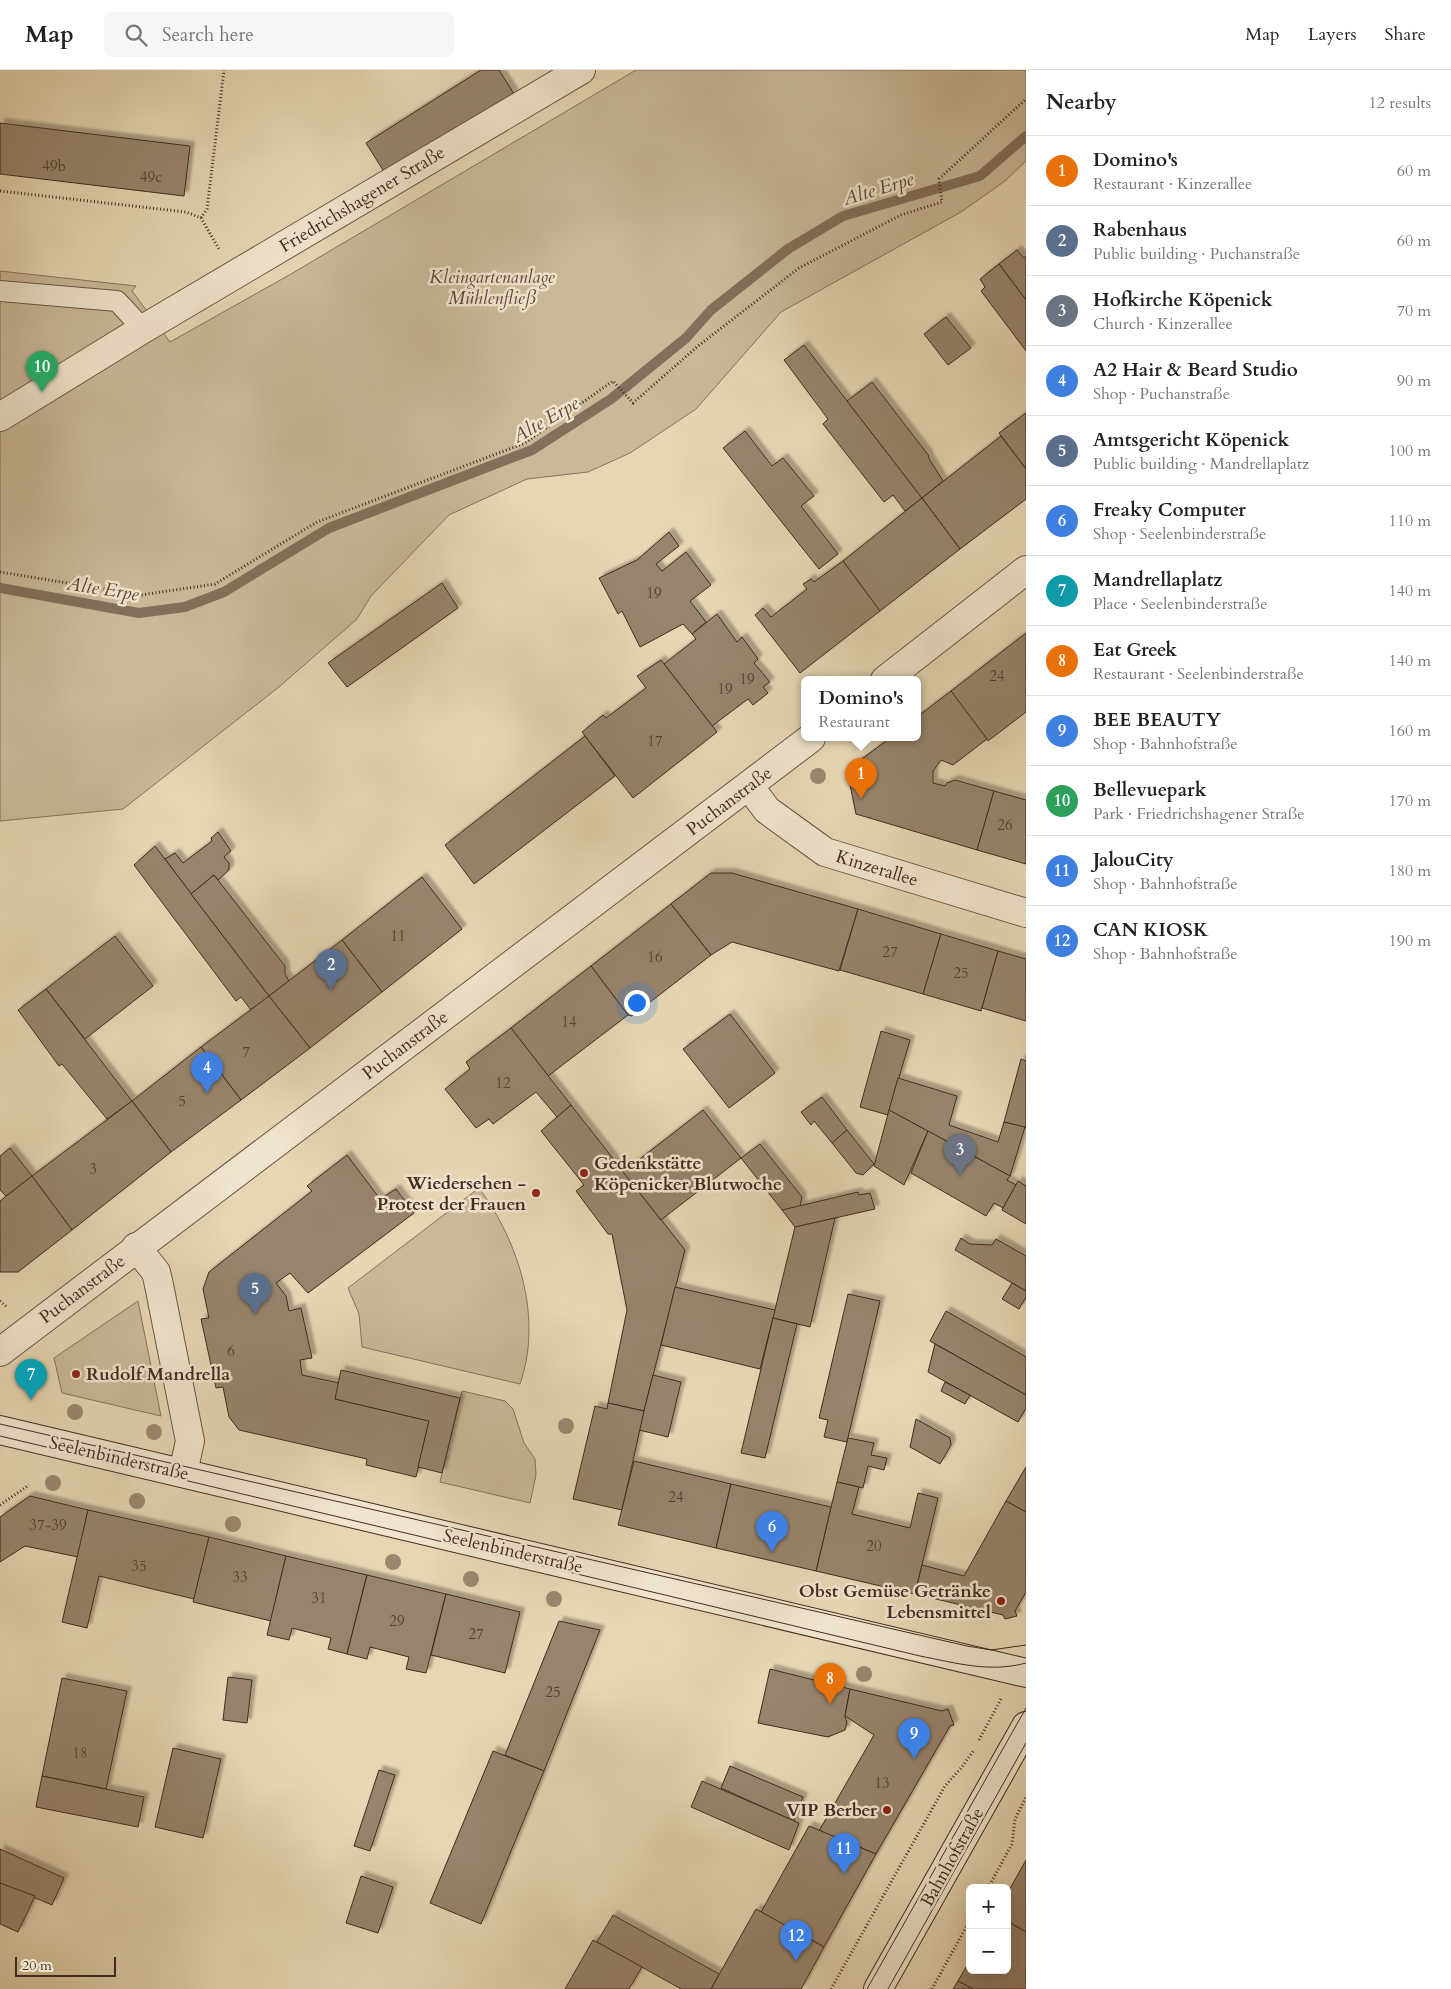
<!DOCTYPE html>
<html lang="en">
<head>
<meta charset="utf-8">
<style>
	:root { --surface:#fff; --page:#f6f6f6; --text:#222; --muted:#767676; --line:#e0e0e0; --accent:#8f2418 }
	body { margin:0; font-family:Cardo,serif; background:var(--page); color:var(--text) }
	.controls { position:absolute; right:15px; bottom:15px; display:grid; overflow:hidden; border-radius:8px; box-shadow:0 5px 20px #0002 }
	.controls button { width:45px; height:45px; display:grid; place-items:center; padding:0; border:0; border-bottom:1px solid var(--line); background:var(--surface); color:var(--text); font:25px sans-serif }
	.scale { position:absolute; left:15px; bottom:12px; width:101px; box-sizing:border-box; padding-left:5px; border:2px solid #422b21; border-top:0; font-size:14px; line-height:18px; white-space:nowrap; color:#422b21; -webkit-text-stroke:4px #efe4cd; paint-order:stroke }
	.you { position:absolute; left:636px; top:932px; width:18px; height:18px; margin:-12px; border:4px solid #fff; border-radius:50%; background:#1a73e8; box-shadow:0 0 0 8px #1a73e833 }
	.badge { display:grid; place-items:center; width:32px; height:32px; border-radius:50%; background:var(--accent); color:#fff; font-size:16px; font-weight:700 }
	.pin { position:absolute; translate:-50% -41px; filter:drop-shadow(0 1px 2px #0008) }
	.pin::after { content:''; position:absolute; top:26px; width:18px; height:15px; background:inherit; clip-path:polygon(0 0,100% 0,50% 100%) }
	.popup { position:absolute; left:801px; top:606px; width:120px; height:65px; box-sizing:border-box; display:grid; place-content:center; border-radius:8px; background:var(--surface); filter:drop-shadow(0 1px 4px #0005); font-size:16px; white-space:nowrap; color:var(--muted) }
	.popup b { font-size:19px; color:var(--text) }
	.popup::after { content:''; position:absolute; left:50%; top:100%; margin-left:-10px; border:10px solid transparent; border-top-color:var(--surface) }
	.list { margin:0; padding:0; list-style:none }
	h2 { display:flex; justify-content:space-between; align-items:center; height:65px; margin:0; padding:0 20px; font-size:21px }
	h2 small { font-size:16px; font-weight:400; color:var(--muted) }
	.list li { display:grid; grid-template-columns:32px 1fr auto; gap:15px; align-items:center; box-sizing:border-box; height:70px; padding:0 20px; border-top:1px solid var(--line) }
	.list b { display:block; font-size:19px; white-space:nowrap }
	.list p { margin:0; font-size:16px; white-space:nowrap; color:var(--muted) }
	.list em { font-size:16px; font-style:normal; color:var(--muted) }
	.icon { flex:none; width:28px; height:28px; fill:none; stroke:currentColor; stroke-width:2; stroke-linecap:round; stroke-linejoin:round }
	.map { position:relative; flex:none; width:1026px; height:1919px; overflow:hidden }
	header { display:flex; align-items:center; gap:30px; box-sizing:border-box; height:70px; padding:0 25px; background:var(--surface); border-bottom:1px solid var(--line) }
	header strong { font-size:24px }
	nav { display:flex; gap:28px; margin-inline-start:auto; font-size:18px }
	.search { width:350px; height:45px; background:var(--page); display:flex; align-items:center; gap:12px; box-sizing:border-box; padding:0 18px; border-radius:8px; color:var(--muted); font-size:19px }
	main { display:flex }
	aside { flex:1; background:var(--surface) }
	.map>svg:first-child { display:block }
</style>
</head>
<body>
<header>
<strong>Map</strong>
<div class="search"><svg class="icon" aria-label="search" viewBox="0 0 24 24"><circle cx="10" cy="10" r="6"/><path d="M15 15l6 6"/></svg>Search here</div>
<nav><a>Map</a><a>Layers</a><a>Share</a></nav>
</header>
<main>
<div class="map">
<svg width="1026" height="1919" viewBox="0 0 1026 1919">
	<defs>
		<filter id="shadow"><feDropShadow dx="4.5" dy="-4.5" stdDeviation="1" flood-color="#0004"/></filter>
	</defs>
	<rect width="100%" height="100%" fill="#e6d6b2"/>
	<filter id="stains"><feTurbulence type="fractalNoise" baseFrequency=".004" numOctaves="4"/><feColorMatrix values="0 0 0 0 .2 0 0 0 0 .09 0 0 0 0 .02 0 0 0 .5 -.17"/></filter>
	<radialGradient id="worn" r=".72"><stop offset=".6" stop-color="#630" stop-opacity="0"/><stop offset="1" stop-color="#630" stop-opacity=".3"/></radialGradient>
	<g fill="#cab999" stroke="#86725d">
		<polygon points="636,0 1026,0 1026,91 1005,111 961,142 781,242 696,339 630,383 588,402 527,409 449,445 371,526 357,549 279,617 123,739 0,751 0,201 136,216 132,221 170,272 291,204"/>
		<path d="M479 1118C519 1172 543 1248 520 1314L362 1277 359 1244 348 1218Z"/>
		<polygon points="138,1231 161,1346 62,1323 54,1288"/>
		<polygon points="462,1321 505,1331 513,1339 524,1373 535,1389 536,1405 530,1433 440,1412"/>
	</g>
	<g fill="none" stroke-linecap="round" stroke-linejoin="round">
		<polyline stroke="#836f5b" stroke-width="10" points="0,518 139,543 185,537 224,522 329,458 532,380 611,329 686,268 711,240 788,179 843,146 980,106 1026,66"/>
	</g>
	<g fill="#97846c" stroke="#422b21" filter="url(#shadow)">
		<polygon points="481,0 499,0 514,24 386,105 366,73"/>
		<polygon points="0,53 190,76 184,126 0,104"/>
		<polygon points="1017,180 1024,188 1026,186 1026,230 999,194"/>
		<polygon points="999,194 1026,230 1026,281 981,221 985,217 980,209"/>
		<polygon points="946,247 971,278 948,295 924,264"/>
		<polygon points="804,275 922,428 905,441 893,425 884,432 823,354 828,349 784,290"/>
		<polygon points="872,312 929,386 928,387 943,411 922,428 847,331"/>
		<polygon points="1026,343 1026,399 999,363"/>
		<polygon points="745,361 772,396 783,388 814,426 801,436 838,484 819,499 723,378"/>
		<polygon points="1001,366 1026,399 1026,429 960,479 922,428"/>
		<polygon points="922,428 960,479 880,541 843,491"/>
		<polygon points="669,462 679,476 656,494 662,501 686,482 711,515 690,531 706,552 692,564 683,554 640,577 622,541 618,544 599,508 637,490"/>
		<polygon points="843,491 880,541 800,603 755,545 763,538 771,547 807,519 803,514 811,509 814,512"/>
		<polygon points="442,513 458,538 347,617 328,593"/>
		<polygon points="717,544 737,572 742,567 758,589 754,593 770,612 763,617 768,623 753,635 748,629 712,656 664,594 696,569 692,564"/>
		<polygon points="1026,563 1026,642 988,671 951,621"/>
		<polygon points="661,590 717,662 633,728 582,662 603,645 606,648 646,618 637,606"/>
		<polygon points="951,621 987,669 953,695 941,690 933,701 933,713 945,716 947,713 955,710 994,721 977,780 856,744 847,700 890,668 917,668 917,647"/>
		<polygon points="585,666 615,706 474,814 445,775"/>
		<polygon points="994,721 1026,730 1026,794 977,780"/>
		<polygon points="218,762 231,781 224,787 229,793 229,800 218,810 214,805 191,824 165,789 175,783 183,793 212,771 211,768"/>
		<polygon points="155,776 269,926 251,940 241,927 236,931 134,795"/>
		<polygon points="711,803 732,803 858,839 839,901 732,872 711,885 671,834"/>
		<polygon points="214,805 285,896 285,904 289,911 269,926 191,824"/>
		<polygon points="422,807 462,859 382,922 342,870"/>
		<polygon points="671,834 711,885 632,946 628,945 591,896"/>
		<polygon points="858,839 941,864 923,924 840,900"/>
		<polygon points="941,864 998,881 981,941 923,924"/>
		<polygon points="115,866 153,916 85,969 46,919"/>
		<polygon points="342,870 382,922 310,978 269,926"/>
		<polygon points="998,881 1026,889 1026,951 982,938"/>
		<polygon points="591,896 628,945 548,1006 511,958"/>
		<polygon points="46,919 132,1031 107,1049 62,994 59,996 18,940"/>
		<polygon points="269,926 310,978 241,1030 201,977"/>
		<polygon points="730,944 775,1003 729,1038 683,979"/>
		<polygon points="511,958 571,1035 557,1047 536,1022 493,1054 489,1049 476,1058 445,1019 470,999 466,992"/>
		<polygon points="881,961 910,970 888,1045 860,1037"/>
		<polygon points="201,977 241,1030 171,1082 132,1031"/>
		<polygon points="1021,989 1026,991 1026,1058 1004,1052"/>
		<polygon points="898,1008 957,1026 949,1055 998,1072 1004,1052 1025,1057 1010,1106 889,1040"/>
		<polygon points="822,1027 847,1060 832,1073 814,1051 811,1055 801,1042"/>
		<polygon points="132,1031 171,1082 72,1160 32,1106"/>
		<polygon points="571,1035 685,1180 644,1341 608,1333 627,1240 612,1164 608,1164 576,1121 584,1115 541,1061"/>
		<polygon points="703,1040 741,1088 661,1150 623,1102"/>
		<polygon points="889,1040 928,1061 904,1115 874,1096"/>
		<polygon points="847,1060 874,1094 863,1105 856,1103 832,1073"/>
		<polygon points="928,1061 1010,1106 1007,1110 1016,1115 1003,1138 994,1133 986,1146 911,1103"/>
		<polygon points="760,1074 802,1127 800,1137 782,1140 741,1088"/>
		<polygon points="10,1078 32,1106 6,1126 0,1120 0,1086"/>
		<polygon points="347,1085 380,1129 396,1119 414,1143 308,1223 290,1203 276,1213 286,1226 289,1241 301,1238 312,1288 300,1290 302,1305 339,1313 335,1329 429,1351 416,1407 366,1395 367,1389 239,1360 229,1347 223,1317 216,1318 201,1249 209,1248 203,1219 209,1202 312,1121 307,1116"/>
		<polygon points="32,1106 72,1160 18,1202 0,1202 0,1131"/>
		<polygon points="1018,1111 1026,1116 1026,1154 1002,1140"/>
		<polygon points="858,1122 859,1125 870,1123 875,1139 795,1157 782,1140"/>
		<polygon points="835,1148 810,1257 773,1248 795,1157"/>
		<polygon points="961,1168 970,1174 992,1175 996,1169 1026,1186 1026,1221 955,1180"/>
		<polygon points="1012,1213 1026,1221 1026,1227 1019,1239 1002,1229"/>
		<polygon points="675,1217 775,1240 760,1299 661,1275"/>
		<polygon points="848,1224 880,1231 847,1372 824,1367 828,1350 819,1348"/>
		<polygon points="946,1241 1026,1287 1026,1325 930,1271"/>
		<polygon points="773,1248 797,1254 765,1388 741,1383"/>
		<polygon points="935,1274 1026,1325 1026,1338 1018,1352 928,1302"/>
		<polygon points="341,1300 460,1328 442,1403 418,1397 429,1351 335,1329"/>
		<polygon points="653,1305 681,1312 668,1367 639,1360"/>
		<polygon points="945,1312 970,1325 965,1334 941,1321"/>
		<polygon points="608,1333 644,1341 622,1440 573,1429 595,1336 607,1339"/>
		<polygon points="916,1349 950,1368 951,1375 940,1394 910,1377"/>
		<polygon points="848,1368 874,1373 871,1385 887,1388 884,1400 868,1396 863,1418 837,1412"/>
		<polygon points="634,1391 731,1414 716,1478 618,1455"/>
		<polygon points="1026,1397 1026,1442 1006,1431"/>
		<polygon points="837,1412 859,1417 852,1444 910,1458 918,1423 938,1428 915,1524 816,1501"/>
		<polygon points="731,1414 831,1437 816,1501 716,1478"/>
		<polygon points="30,1426 88,1440 78,1487 25,1476 0,1492 0,1447"/>
		<polygon points="1006,1431 1026,1442 1026,1522 1015,1541 1017,1546 1005,1549 1003,1545 915,1524 922,1495 964,1506"/>
		<polygon points="88,1440 209,1467 194,1529 99,1506 87,1558 62,1552"/>
		<polygon points="209,1467 286,1486 271,1551 193,1532"/>
		<polygon points="286,1486 367,1505 347,1584 328,1579 331,1568 292,1558 289,1570 267,1565"/>
		<polygon points="367,1505 446,1524 426,1603 406,1599 409,1587 370,1577 367,1589 347,1584"/>
		<polygon points="446,1524 520,1542 505,1603 431,1585"/>
		<polygon points="559,1551 600,1560 544,1701 505,1685"/>
		<polygon points="770,1599 850,1619 845,1646 847,1653 845,1660 828,1667 758,1653"/>
		<polygon points="228,1607 252,1610 247,1653 223,1650"/>
		<polygon points="62,1608 127,1621 106,1719 42,1706"/>
		<polygon points="850,1619 942,1641 948,1639 954,1655 950,1656 876,1784 819,1761 874,1665 845,1646"/>
		<polygon points="173,1678 221,1689 203,1768 155,1757"/>
		<polygon points="493,1681 544,1701 481,1854 430,1833"/>
		<polygon points="730,1696 803,1727 794,1751 721,1718"/>
		<polygon points="379,1700 395,1705 370,1781 354,1776"/>
		<polygon points="42,1706 144,1727 138,1757 36,1737"/>
		<polygon points="702,1711 799,1753 789,1780 691,1737"/>
		<polygon points="809,1756 876,1784 824,1877 761,1842"/>
		<polygon points="0,1779 64,1808 52,1835 0,1813"/>
		<polygon points="1026,1790 1026,1862 1007,1851 1007,1824"/>
		<polygon points="361,1806 393,1817 378,1863 346,1853"/>
		<polygon points="0,1813 35,1826 18,1862 0,1854"/>
		<polygon points="756,1839 824,1877 801,1919 711,1919"/>
		<polygon points="613,1845 719,1904 711,1919 681,1919 597,1872"/>
		<polygon points="1007,1851 1026,1862 1026,1919 973,1919 958,1911 970,1890 970,1900 1007,1900"/>
		<polygon points="593,1870 642,1897 629,1919 565,1919"/>
		<polygon points="958,1911 973,1919 953,1919"/>
	</g>
	<g fill="none" stroke-linecap="round" stroke-linejoin="round">
		<g stroke="#6b5645" stroke-width="22">
			<polyline id="lane" points="0,221 117,231 143,259"/>
		</g>
		<g stroke="#6b5645" stroke-width="30">
			<g id="street">
				<polyline points="0,347 143,259 581,0"/>
				<polyline points="885,610 1026,500"/>
				<polyline points="749,716 767,740 825,782 1026,843"/>
				<polyline points="136,1177 156,1202 159,1215 190,1371 183,1403"/>
				<polyline points="0,1282 811,668"/>
			</g>
		</g>
		<g stroke="#422b21" stroke-width="30">
			<g id="secondary">
				<polyline points="0,1360 1026,1603"/>
				<polyline points="878,1919 1026,1656"/>
			</g>
		</g>
		<g stroke="#422b21" stroke-width="3" stroke-dasharray="1 2.5" stroke-linecap="butt">
			<polyline points="0,121 186,142 201,148 219,179"/>
			<polyline points="201,148 207,139 224,0"/>
			<polyline points="0,502 141,525 215,514 317,452 525,373 613,311 633,333 698,276 799,198 901,145 942,132 939,109 1026,29"/>
			<polyline points="0,1231 7,1237"/>
			<polyline points="0,1435 29,1415"/>
			<polyline points="979,1670 1001,1629"/>
			<polyline points="988,1818 1012,1774 1015,1749 1026,1727"/>
			<polyline points="831,1919 945,1716 962,1697 974,1680"/>
			<polyline points="932,1919 970,1850"/>
		</g>
		<use href="#lane" stroke="#efe4cd" stroke-width="20"/>
		<use href="#street" stroke="#efe4cd" stroke-width="28"/>
		<use href="#secondary" stroke="#efe4cd" stroke-width="28"/>
		<g stroke="#422b21" stroke-width="1">
			<polyline points="0,1354 967,1576 991,1580 1026,1575"/>
			<path d="M0 1366 920 1586C956 1593 990 1603 1026 1593"/>
			<polyline points="867,1919 1026,1638"/>
			<polyline points="888,1919 1026,1673"/>
		</g>
	</g>
	<g fill="#9b876f">
		<circle cx="818" cy="706" r="8"/>
		<circle cx="75" cy="1342" r="8"/>
		<circle cx="566" cy="1356" r="8"/>
		<circle cx="154" cy="1362" r="8"/>
		<circle cx="53" cy="1413" r="8"/>
		<circle cx="137" cy="1431" r="8"/>
		<circle cx="233" cy="1454" r="8"/>
		<circle cx="393" cy="1492" r="8"/>
		<circle cx="471" cy="1509" r="8"/>
		<circle cx="554" cy="1529" r="8"/>
		<circle cx="864" cy="1604" r="8"/>
	</g>
	<g fill="#8f2418" stroke="#efe4cd" stroke-width="2">
		<circle cx="584" cy="1103" r="5"/>
		<circle cx="536" cy="1123" r="5"/>
		<circle cx="76" cy="1304" r="5"/>
		<circle cx="1001" cy="1531" r="5"/>
		<circle cx="887" cy="1740" r="5"/>
	</g>
	<g text-anchor="middle" stroke-width="5" stroke-linejoin="round" paint-order="stroke">
		<g font-size="15" fill="#574134">
			<text x="54" y="101">49b</text>
			<text x="151" y="112">49c</text>
			<text x="654" y="528">19</text>
			<text x="997" y="611">24</text>
			<text x="747" y="614">19</text>
			<text x="725" y="624">19</text>
			<text x="655" y="676">17</text>
			<text x="1005" y="760">26</text>
			<text x="398" y="871">11</text>
			<text x="890" y="887">27</text>
			<text x="655" y="892">16</text>
			<text x="961" y="908">25</text>
			<text x="569" y="957">14</text>
			<text x="246" y="987">7</text>
			<text x="503" y="1018">12</text>
			<text x="182" y="1036">5</text>
			<text x="93" y="1104">3</text>
			<text x="231" y="1286">6</text>
			<text x="676" y="1432">24</text>
			<text x="48" y="1460">37-39</text>
			<text x="874" y="1481">20</text>
			<text x="139" y="1501">35</text>
			<text x="240" y="1512">33</text>
			<text x="319" y="1533">31</text>
			<text x="397" y="1556">29</text>
			<text x="476" y="1569">27</text>
			<text x="553" y="1627">25</text>
			<text x="80" y="1688">18</text>
			<text x="882" y="1718">13</text>
		</g>
		<g font-size="18" fill="#422b21" stroke="#efe4cd">
			<text transform="translate(362 129) rotate(-31)" y="6">Friedrichshagener Straße</text>
			<text transform="translate(729 731) rotate(-37)" y="6">Puchanstraße</text>
			<text transform="translate(877 798) rotate(17)" y="6">Kinzerallee</text>
			<text transform="translate(405 975) rotate(-37)" y="6">Puchanstraße</text>
			<text transform="translate(82 1219) rotate(-37)" y="6">Puchanstraße</text>
			<text transform="translate(119 1388) rotate(13)" y="6">Seelenbinderstraße</text>
			<text transform="translate(513 1481) rotate(13)" y="6">Seelenbinderstraße</text>
			<text transform="translate(952 1787) rotate(-61)" y="6">Bahnhofstraße</text>
		</g>
		<g font-size="18" font-style="italic" fill="#5d4739" stroke="#efe4cd">
			<text x="492" y="213">Kleingartenanlage<tspan x="492" dy="21">Mühlenfließ</tspan></text>
		</g>
		<g font-size="18" font-weight="bold" fill="#422b21" stroke="#efe4cd" text-anchor="end">
			<text x="594" y="1099" text-anchor="start">Gedenkstätte<tspan x="594" dy="21">Köpenicker Blutwoche</tspan></text>
			<text x="526" y="1119">Wiedersehen -<tspan x="526" dy="21">Protest der Frauen</tspan></text>
			<text x="86" y="1310" text-anchor="start">Rudolf Mandrella</text>
			<text x="991" y="1527">Obst Gemüse Getränke<tspan x="991" dy="21">Lebensmittel</tspan></text>
			<text x="877" y="1746">VIP Berber</text>
		</g>
		<g font-size="19" font-style="italic" fill="#5d4739" stroke="#efe4cd">
			<text transform="translate(878 118) rotate(-17)" y="7">Alte Erpe</text>
			<text transform="translate(545 349) rotate(-30)" y="7">Alte Erpe</text>
			<text transform="translate(103 518) rotate(9)" y="7">Alte Erpe</text>
		</g>
	</g>
	<rect width="100%" height="100%" filter="url(#stains)"/>
	<rect width="100%" height="100%" fill="url(#worn)"/>
</svg>
<div class="controls">
<button>+</button>
<button>−</button>
</div>
<div class="scale">20 m</div>
<div class="you"></div>
<div class="pin badge" style="left:861px;top:729px;background:#e8710a">1</div>
<div class="popup"><b>Domino's</b>Restaurant</div>
<div class="pin badge" style="left:331px;top:920px;background:#5c6f8a">2</div>
<div class="pin badge" style="left:960px;top:1105px;background:#6b7280">3</div>
<div class="pin badge" style="left:207px;top:1023px;background:#3f7fe0">4</div>
<div class="pin badge" style="left:255px;top:1244px;background:#5c6f8a">5</div>
<div class="pin badge" style="left:772px;top:1482px;background:#3f7fe0">6</div>
<div class="pin badge" style="left:31px;top:1330px;background:#0f9aa8">7</div>
<div class="pin badge" style="left:830px;top:1634px;background:#e8710a">8</div>
<div class="pin badge" style="left:914px;top:1689px;background:#3f7fe0">9</div>
<div class="pin badge" style="left:42px;top:322px;background:#2e9e5b">10</div>
<div class="pin badge" style="left:844px;top:1804px;background:#3f7fe0">11</div>
<div class="pin badge" style="left:796px;top:1891px;background:#3f7fe0">12</div>
</div>
<aside>
<h2>Nearby<small>12 results</small></h2>
<ul class="list">
<li><span class="badge" style="background:#e8710a">1</span><div><b>Domino's</b><p>Restaurant · Kinzerallee</p></div><em>60 m</em></li>
<li><span class="badge" style="background:#5c6f8a">2</span><div><b>Rabenhaus</b><p>Public building · Puchanstraße</p></div><em>60 m</em></li>
<li><span class="badge" style="background:#6b7280">3</span><div><b>Hofkirche Köpenick</b><p>Church · Kinzerallee</p></div><em>70 m</em></li>
<li><span class="badge" style="background:#3f7fe0">4</span><div><b>A2 Hair &amp; Beard Studio</b><p>Shop · Puchanstraße</p></div><em>90 m</em></li>
<li><span class="badge" style="background:#5c6f8a">5</span><div><b>Amtsgericht Köpenick</b><p>Public building · Mandrellaplatz</p></div><em>100 m</em></li>
<li><span class="badge" style="background:#3f7fe0">6</span><div><b>Freaky Computer</b><p>Shop · Seelenbinderstraße</p></div><em>110 m</em></li>
<li><span class="badge" style="background:#0f9aa8">7</span><div><b>Mandrellaplatz</b><p>Place · Seelenbinderstraße</p></div><em>140 m</em></li>
<li><span class="badge" style="background:#e8710a">8</span><div><b>Eat Greek</b><p>Restaurant · Seelenbinderstraße</p></div><em>140 m</em></li>
<li><span class="badge" style="background:#3f7fe0">9</span><div><b>BEE BEAUTY</b><p>Shop · Bahnhofstraße</p></div><em>160 m</em></li>
<li><span class="badge" style="background:#2e9e5b">10</span><div><b>Bellevuepark</b><p>Park · Friedrichshagener Straße</p></div><em>170 m</em></li>
<li><span class="badge" style="background:#3f7fe0">11</span><div><b>JalouCity</b><p>Shop · Bahnhofstraße</p></div><em>180 m</em></li>
<li><span class="badge" style="background:#3f7fe0">12</span><div><b>CAN KIOSK</b><p>Shop · Bahnhofstraße</p></div><em>190 m</em></li>
</ul>
</aside>
</main>
</body>
</html>
